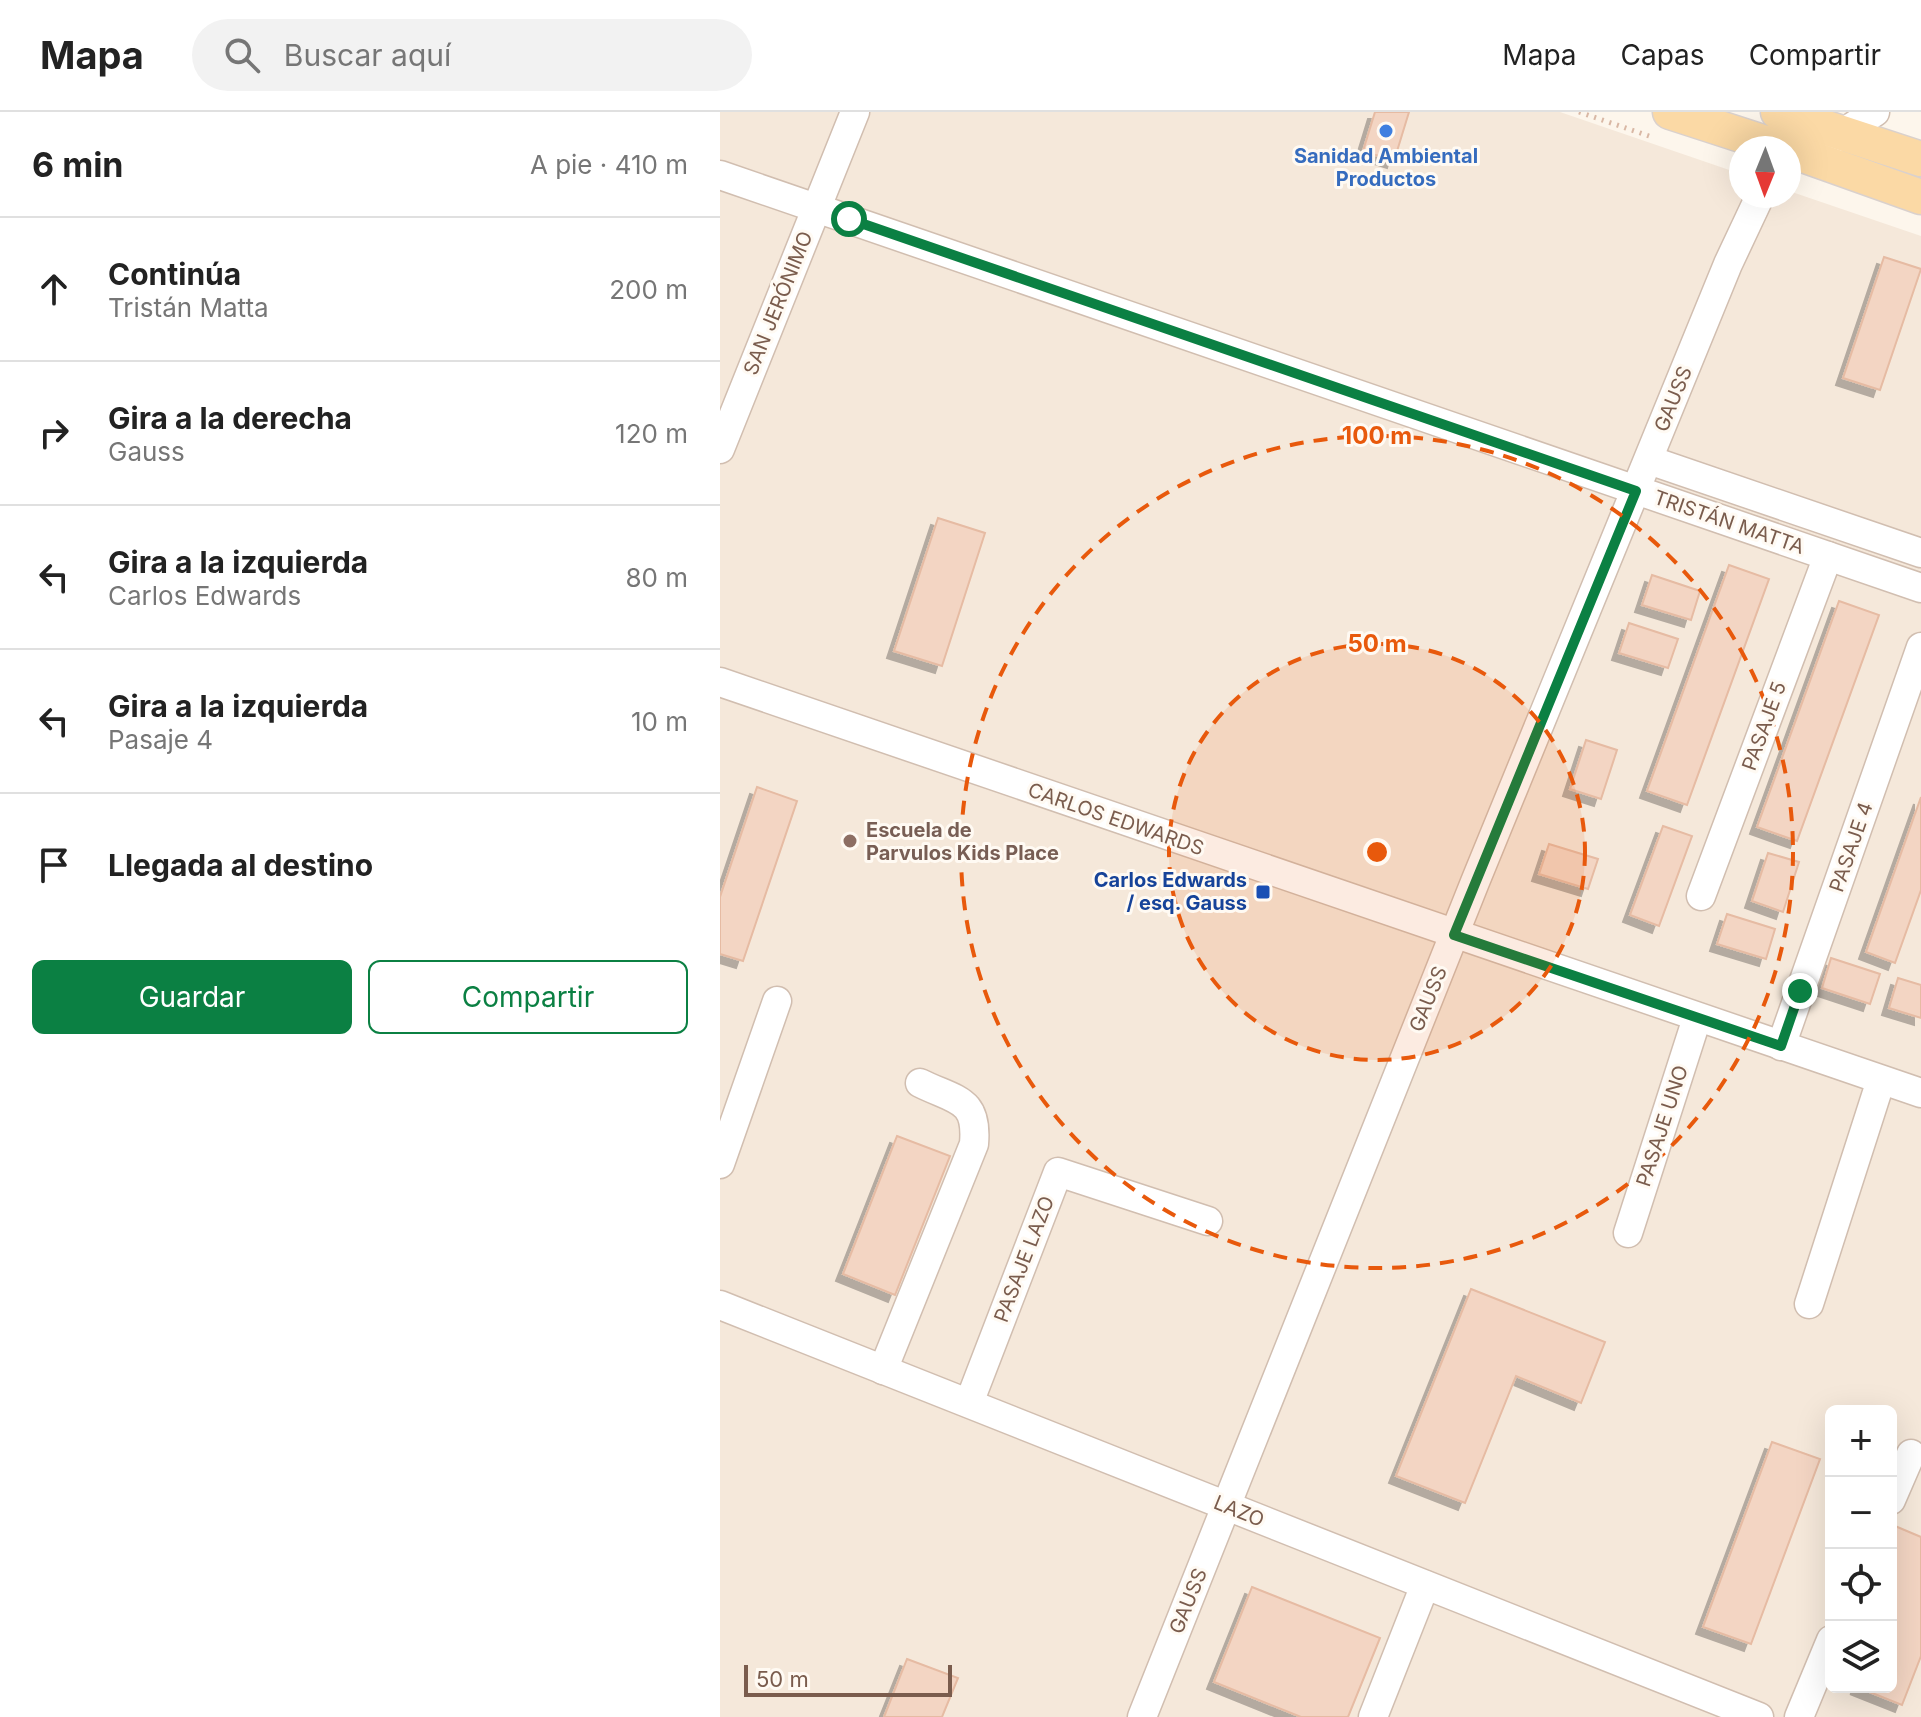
<!DOCTYPE html>
<html lang="es">
<head>
<meta charset="utf-8">
<style>
	:root { --surface:#fff; --page:#f2f2f2; --text:#222; --muted:#767676; --line:#e0e0e0; --accent:#0b8043 }
	body { margin:0; font-family:Inter,sans-serif; background:var(--page); color:var(--text) }
	.controls { position:absolute; right:24px; bottom:24px; display:grid; overflow:hidden; border-radius:12px; box-shadow:0 8px 32px #0002 }
	.controls button { width:72px; height:72px; display:grid; place-items:center; padding:0; border:0; border-bottom:2px solid var(--line); background:var(--surface); color:var(--text); font:40px sans-serif }
	.compass { position:absolute; left:1009px; top:24px; width:72px; height:72px; border-radius:50%; background:var(--surface); box-shadow:0 8px 32px #0002; rotate:181deg }
	.scale { position:absolute; left:24px; bottom:20px; width:208px; box-sizing:border-box; padding-left:8px; border:4px solid #7a5c4d; border-top:0; font-size:22px; line-height:28px; white-space:nowrap; color:#7a5c4d; -webkit-text-stroke:6px #fffaf3; paint-order:stroke }
	.stop { position:absolute; width:24px; height:24px; margin:-18px; border:6px solid #0b8043; border-radius:50%; background:#fff }
	.stop.end { background:#0b8043; border-color:#fff; box-shadow:0 2px 8px #0008 }
	.list { margin:0; padding:0; list-style:none }
	h2 { display:flex; justify-content:space-between; align-items:center; height:104px; margin:0; padding:0 32px; font-size:34px }
	h2 small { font-size:26px; font-weight:400; color:var(--muted) }
	.list li { display:grid; grid-template-columns:52px 1fr auto; gap:24px; align-items:center; box-sizing:border-box; height:144px; padding:0 32px; border-top:2px solid var(--line) }
	.list b { display:block; font-size:30px; white-space:nowrap }
	.list p { margin:0; font-size:26px; white-space:nowrap; color:var(--muted) }
	.list em { font-size:26px; font-style:normal; color:var(--muted) }
	.actions { display:flex; gap:16px; padding:24px 32px }
	.actions a { flex:1; padding:18px 0; border:2px solid var(--accent); border-radius:12px; text-align:center; font-size:28px; color:var(--accent) }
	.actions .main { background:var(--accent); color:#fff }
	.icon { flex:none; width:44px; height:44px; fill:none; stroke:currentColor; stroke-width:2; stroke-linecap:round; stroke-linejoin:round }
	.map { position:relative; flex:none; width:1201px; height:1605px; overflow:hidden }
	header { display:flex; align-items:center; gap:48px; box-sizing:border-box; height:112px; padding:0 40px; background:var(--surface); border-bottom:2px solid var(--line) }
	header strong { font-size:38px }
	nav { display:flex; gap:44px; margin-inline-start:auto; font-size:28px }
	.search { width:560px; height:72px; background:var(--page); display:flex; align-items:center; gap:20px; box-sizing:border-box; padding:0 28px; border-radius:44px; color:var(--muted); font-size:30px }
	main { display:flex }
	aside { flex:1; background:var(--surface) }
	.map>svg:first-child { display:block }
</style>
</head>
<body>
<header>
<strong>Mapa</strong>
<div class="search"><svg class="icon" aria-label="search" viewBox="0 0 24 24"><circle cx="10" cy="10" r="6"/><path d="M15 15l6 6"/></svg>Buscar aquí</div>
<nav><a>Mapa</a><a>Capas</a><a>Compartir</a></nav>
</header>
<main>
<aside>
<h2>6 min<small>A pie · 410 m</small></h2>
<ul class="list">
<li><svg class="icon" aria-label="ahead" viewBox="0 0 24 24"><path d="M12 20V5M6 11l6-6 6 6"/></svg><div><b>Continúa</b><p>Tristán Matta</p></div><em>200 m</em></li>
<li><svg class="icon" aria-label="right" viewBox="0 0 24 24"><path d="M7 20v-9h11M14 6l5 5-5 5"/></svg><div><b>Gira a la derecha</b><p>Gauss</p></div><em>120 m</em></li>
<li><svg class="icon" aria-label="left" viewBox="0 0 24 24"><path d="M17 20v-9H6M10 6l-5 5 5 5"/></svg><div><b>Gira a la izquierda</b><p>Carlos Edwards</p></div><em>80 m</em></li>
<li><svg class="icon" aria-label="left" viewBox="0 0 24 24"><path d="M17 20v-9H6M10 6l-5 5 5 5"/></svg><div><b>Gira a la izquierda</b><p>Pasaje 4</p></div><em>10 m</em></li>
<li><svg class="icon" aria-label="arrive" viewBox="0 0 24 24"><path d="M6 21V4h12l-3 4 3 4H6"/></svg><div><b>Llegada al destino</b></div></li>
</ul>
<div class="actions"><a class="main">Guardar</a><a>Compartir</a></div>
</aside>
<div class="map">
<svg width="1201" height="1605" viewBox="0 0 1201 1605">
	<defs>
		<filter id="shadow"><feDropShadow dx="-7" dy="7" stdDeviation="0" flood-color="#0004"/></filter>
	</defs>
	<rect width="100%" height="100%" fill="#fdf6ec"/>
	<path fill="#f5e8da" fill-rule="evenodd" d="M0 0H840L1021 62V84H1069V79L1201 124V1605H0ZM1111 1299H1171V1575H1111Z"/>
	<g fill="#f3d5c3" stroke="#e6bba3" stroke-width="2" filter="url(#shadow)">
		<polygon points="655,0 689,0 674,49 643,39"/>
		<polygon points="1164,145 1201,157 1160,278 1123,266"/>
		<polygon points="218,406 265,421 222,554 174,539"/>
		<polygon points="1009,453 1049,467 967,693 927,679"/>
		<polygon points="932,463 980,479 971,508 922,493"/>
		<polygon points="1119,489 1159,503 1077,729 1037,715"/>
		<polygon points="909,511 958,527 948,556 899,541"/>
		<polygon points="866,628 897,638 881,687 850,677"/>
		<polygon points="37,675 77,689 23,849 0,842 0,785"/>
		<polygon points="1201,685 1201,778 1175,851 1146,840"/>
		<polygon points="943,714 972,724 939,814 910,803"/>
		<polygon points="829,732 878,747 868,777 819,762"/>
		<polygon points="1048,741 1079,750 1063,800 1032,789"/>
		<polygon points="1007,802 1055,817 1046,847 997,832"/>
		<polygon points="1111,846 1160,862 1150,892 1102,876"/>
		<polygon points="1178,866 1201,873 1201,906 1169,896"/>
		<polygon points="177,1024 230,1044 175,1183 123,1162"/>
		<polygon points="751,1177 885,1230 861,1291 796,1264 745,1391 676,1364"/>
		<polygon points="1052,1330 1100,1347 1031,1532 983,1515"/>
		<polygon points="1175,1414 1201,1425 1201,1544 1182,1593 1137,1575 1171,1575 1171,1423"/>
		<polygon points="532,1475 660,1526 628,1605 581,1605 494,1570"/>
		<polygon points="187,1547 238,1566 222,1605 164,1605"/>
	</g>
	<g fill="none" stroke-linecap="round" stroke-linejoin="round">
		<g stroke="#d1beb0" stroke-width="31">
			<g id="minor">
				<polyline points="1109,30 1155,0"/>
				<polyline points="0,63 1201,476"/>
				<polyline points="0,337 135,0"/>
				<polyline points="929,348 1201,441"/>
				<polyline points="0,570 1201,981"/>
				<polyline points="981,784 1108,444"/>
				<polyline points="1061,934 1201,535"/>
				<polyline points="0,1052 57,889"/>
				<polyline points="908,1121 977,906"/>
				<polyline points="1089,1192 1161,968"/>
				<polyline points="0,1193 1039,1605"/>
				<path d="M163 1258 254 1032C258 986 236 989 200 971"/>
				<polyline points="249,1291 338,1060 488,1109"/>
				<polyline points="1171,1388 1191,1342"/>
				<polyline points="422,1605 755,770 1008,152 1040,84"/>
				<polyline points="653,1605 705,1473"/>
				<polyline points="1079,1605 1111,1528"/>
			</g>
		</g>
		<g stroke="#dad1cd" stroke-width="37">
			<g id="major">
				<polyline points="950,0 1061,36"/>
				<polyline points="1058,0 1201,47"/>
				<polyline points="1069,38 1201,85"/>
			</g>
		</g>
		<polyline stroke="#d9b8a5" stroke-width="5" stroke-dasharray="2 6" stroke-linecap="butt" points="859,0 929,24"/>
		<use href="#minor" stroke="#fff" stroke-width="28"/>
		<use href="#major" stroke="#fbd9a5" stroke-width="34"/>
	</g>
	<g fill="none" stroke-linecap="round" stroke-linejoin="round">
		<polyline stroke="#0b8043" stroke-width="10" points="129,107 916,379 734,823 1061,934 1080,879"/>
	</g>
	<circle cx="657" cy="740" r="208" fill="#e8590c" fill-opacity=".12"/>
	<g fill="none" stroke="#e8590c" stroke-width="4" stroke-dasharray="14 10">
		<circle cx="657" cy="740" r="208"/>
		<circle cx="657" cy="740" r="416"/>
	</g>
	<circle fill="#3f7fe0" stroke="#fffaf3" stroke-width="3" cx="666" cy="19" r="8"/>
	<circle fill="#8d6e63" stroke="#fffaf3" stroke-width="3" cx="130" cy="729" r="8"/>
	<rect fill="#1a4fb4" stroke="#fffaf3" stroke-width="3" x="535" y="772" width="16" height="16" rx="4"/>
	<g text-anchor="middle" stroke-width="6" stroke-linejoin="round" paint-order="stroke">
		<g font-size="20" font-weight="bold" fill="#366cbe" stroke="#fffaf3">
			<text x="666" y="51">Sanidad Ambiental<tspan x="666" dy="23">Productos</tspan></text>
		</g>
		<g font-size="20" fill="#7a5c4d" stroke="#fffaf3">
			<text transform="translate(58 191) rotate(-68)" y="7">SAN JERÓNIMO</text>
			<text transform="translate(953 287) rotate(-68)" y="7">GAUSS</text>
			<text transform="translate(1009 410) rotate(19)" y="7">TRISTÁN MATTA</text>
			<text transform="translate(1044 614) rotate(-70)" y="7">PASAJE 5</text>
			<text transform="translate(396 707) rotate(19)" y="7">CARLOS EDWARDS</text>
			<text transform="translate(1131 735) rotate(-71)" y="7">PASAJE 4</text>
			<text transform="translate(708 887) rotate(-68)" y="7">GAUSS</text>
			<text transform="translate(942 1014) rotate(-72)" y="7">PASAJE UNO</text>
			<text transform="translate(304 1147) rotate(-69)" y="7">PASAJE LAZO</text>
			<text transform="translate(519 1399) rotate(22)" y="7">LAZO</text>
			<text transform="translate(468 1489) rotate(-68)" y="7">GAUSS</text>
		</g>
		<g font-size="20" font-weight="bold" fill="#785e54" stroke="#fffaf3" text-anchor="start">
			<text x="146" y="725">Escuela de<tspan x="146" dy="23">Parvulos Kids Place</tspan></text>
		</g>
		<g font-size="20" font-weight="bold" fill="#164399" stroke="#fffaf3" text-anchor="end">
			<text x="527" y="775">Carlos Edwards<tspan x="527" dy="23">/ esq. Gauss</tspan></text>
		</g>
	</g>
	<circle cx="657" cy="740" r="12" fill="#e8590c" stroke="#fffaf3" stroke-width="4"/>
	<g font-size="24" text-anchor="middle" font-weight="bold" fill="#e8590c" stroke="#fffaf3" stroke-width="6" stroke-linejoin="round" paint-order="stroke">
		<text x="657" y="332">100 m</text>
		<text x="657" y="540">50 m</text>
	</g>
</svg>
<div class="controls">
<button>+</button>
<button>−</button>
<button><svg class="icon" aria-label="locate" viewBox="0 0 24 24"><circle cx="12" cy="12" r="6"/><path d="M12 2v4M12 18v4M2 12h4M18 12h4"/></svg></button>
<button><svg class="icon" aria-label="layers" viewBox="0 0 24 24"><path d="M12 4l9 5-9 5-9-5zM3 14l9 5 9-5"/></svg></button>
</div>
<svg class="compass" viewBox="-18 -18 36 36"><path d="M0-13l5 13h-10z" fill="#e53935"/><path d="M0 13l5-13h-10z" fill="#767676"/></svg>
<div class="scale">50 m</div>
<div class="stop" style="left:129px;top:107px"></div>
<div class="stop end" style="left:1080px;top:879px"></div>
</div>
</main>
</body>
</html>
